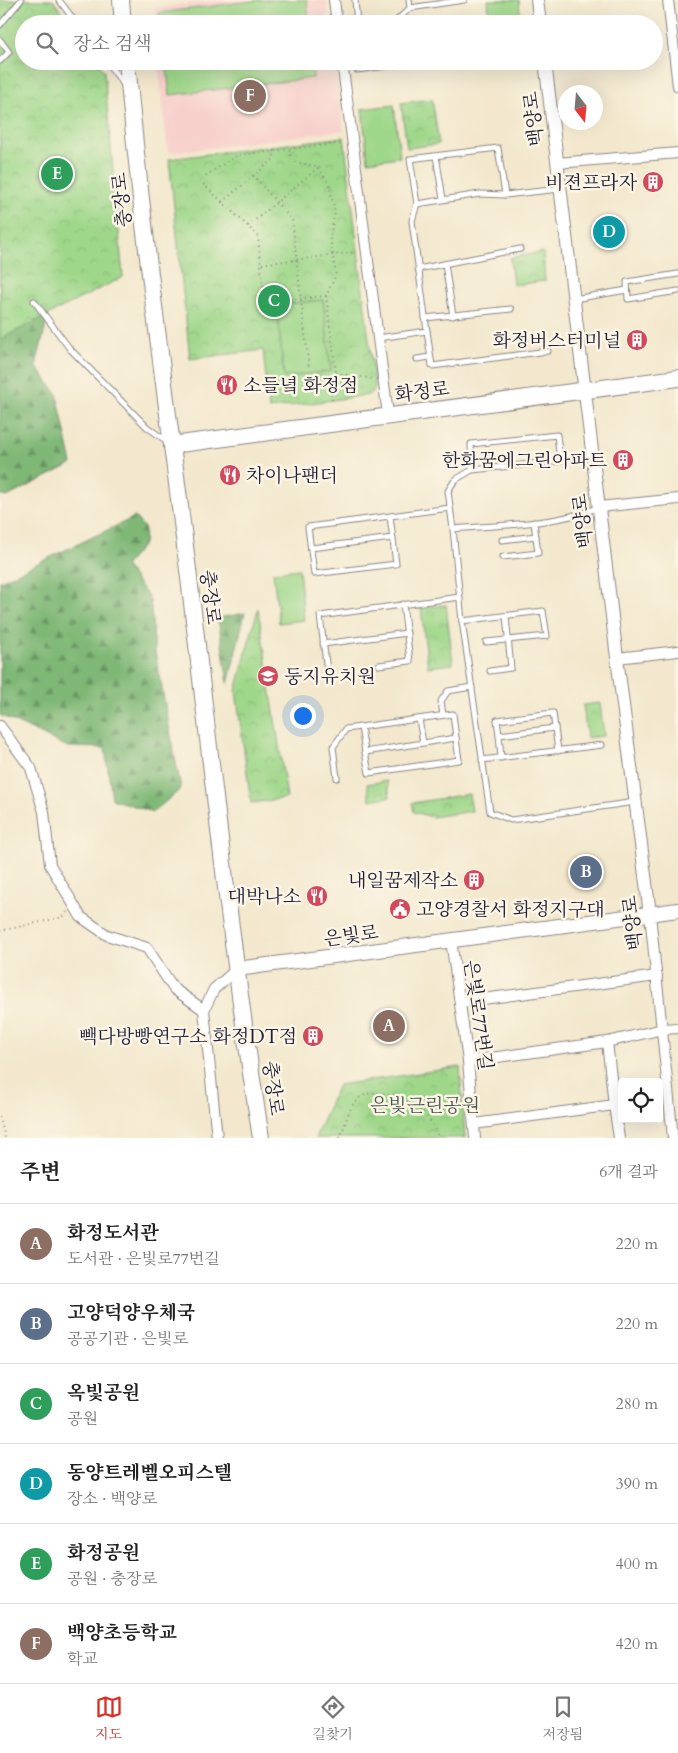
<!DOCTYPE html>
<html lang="ko">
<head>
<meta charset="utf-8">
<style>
	:root { --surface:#fff; --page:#f2f2f2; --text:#222; --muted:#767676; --line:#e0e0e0; --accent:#d93025 }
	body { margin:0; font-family:Cardo,"Noto Serif KR",serif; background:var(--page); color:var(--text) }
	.controls { position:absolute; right:15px; bottom:15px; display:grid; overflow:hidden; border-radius:5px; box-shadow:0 5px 20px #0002 }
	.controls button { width:45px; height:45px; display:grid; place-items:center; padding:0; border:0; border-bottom:1px solid var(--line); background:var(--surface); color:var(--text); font:25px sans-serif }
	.compass { position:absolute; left:558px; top:85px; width:45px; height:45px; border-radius:50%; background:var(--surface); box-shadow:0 5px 20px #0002; rotate:164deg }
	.you { position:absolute; left:302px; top:715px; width:18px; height:18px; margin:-12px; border:4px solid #fff; border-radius:50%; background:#1a73e8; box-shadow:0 0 0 8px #1a73e833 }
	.badge { display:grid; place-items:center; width:32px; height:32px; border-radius:50%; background:var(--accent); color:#fff; font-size:16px; font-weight:700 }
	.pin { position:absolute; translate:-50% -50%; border:2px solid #fff; box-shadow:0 1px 5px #0006 }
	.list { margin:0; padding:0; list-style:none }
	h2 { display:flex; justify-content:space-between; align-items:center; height:65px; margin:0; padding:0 20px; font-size:21px }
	h2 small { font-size:16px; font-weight:400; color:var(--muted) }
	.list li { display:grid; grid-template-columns:32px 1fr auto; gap:15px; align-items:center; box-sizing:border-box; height:80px; padding:0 20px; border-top:1px solid var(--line) }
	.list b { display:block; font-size:19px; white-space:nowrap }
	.list p { margin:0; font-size:16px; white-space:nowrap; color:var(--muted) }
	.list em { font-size:16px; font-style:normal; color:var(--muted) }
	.icon { flex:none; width:28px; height:28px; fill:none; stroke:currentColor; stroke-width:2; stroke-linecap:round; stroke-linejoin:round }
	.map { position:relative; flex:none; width:678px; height:1138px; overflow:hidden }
	.search { position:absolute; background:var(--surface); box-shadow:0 5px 20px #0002; left:15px; right:15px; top:15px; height:55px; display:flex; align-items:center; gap:12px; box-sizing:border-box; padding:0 18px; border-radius:28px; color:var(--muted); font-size:19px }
	.sheet { height:545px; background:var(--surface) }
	nav { display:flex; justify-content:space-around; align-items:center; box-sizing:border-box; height:70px; border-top:1px solid var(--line); background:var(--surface); font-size:14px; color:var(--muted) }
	nav a { display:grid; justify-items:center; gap:2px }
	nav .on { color:var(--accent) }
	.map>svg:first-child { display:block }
</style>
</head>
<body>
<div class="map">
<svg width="678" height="1138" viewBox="0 0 678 1138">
	<defs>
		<pattern id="forest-firs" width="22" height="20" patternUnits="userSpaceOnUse" patternTransform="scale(1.25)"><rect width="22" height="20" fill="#7fb876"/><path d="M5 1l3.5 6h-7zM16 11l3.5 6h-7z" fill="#689562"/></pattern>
		<pattern id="park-crowns" width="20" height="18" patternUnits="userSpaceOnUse" patternTransform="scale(1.25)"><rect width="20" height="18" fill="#9fd78a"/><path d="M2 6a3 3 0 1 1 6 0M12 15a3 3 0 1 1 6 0" fill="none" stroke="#89b878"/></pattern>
	</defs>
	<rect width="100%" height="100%" fill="#fcf5e5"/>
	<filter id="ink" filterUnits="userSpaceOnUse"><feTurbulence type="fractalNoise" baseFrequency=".02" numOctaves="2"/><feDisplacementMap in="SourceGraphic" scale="10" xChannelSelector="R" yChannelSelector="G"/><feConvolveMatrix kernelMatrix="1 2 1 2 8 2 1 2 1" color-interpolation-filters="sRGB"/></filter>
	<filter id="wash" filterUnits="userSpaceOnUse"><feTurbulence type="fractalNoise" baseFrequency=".0096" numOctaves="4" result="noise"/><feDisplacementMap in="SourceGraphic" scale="20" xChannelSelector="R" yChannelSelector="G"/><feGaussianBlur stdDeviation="1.12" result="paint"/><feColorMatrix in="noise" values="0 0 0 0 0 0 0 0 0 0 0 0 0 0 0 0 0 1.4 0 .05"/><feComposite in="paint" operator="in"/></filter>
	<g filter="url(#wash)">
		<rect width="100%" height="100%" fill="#f3e8cd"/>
		<g fill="#f7d0cb">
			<polygon points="222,0 326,0 329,24 155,24 153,8"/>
			<polygon points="158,61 334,61 344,130 168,153"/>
		</g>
		<g fill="url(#forest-firs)" stroke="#506d58">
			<polygon points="0,125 61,263 36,366 57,394 72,464 7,497 0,495"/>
			<polygon points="135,517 145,529 144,544 125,566 150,599 155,652 181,789 153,812 112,799 105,748 68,747 0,715 0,581"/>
			<polygon points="245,613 228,684 218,618"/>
		</g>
		<g fill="url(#park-crowns)" stroke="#607c62">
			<polygon points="0,0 53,0 70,24 24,24 24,61 97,61 104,71 123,277 0,339"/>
			<polygon points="432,99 439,144 407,148 401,103"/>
			<polygon points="344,137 375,389 368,395 269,409 263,350 190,359 169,159"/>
			<polygon points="543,252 545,281 513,285 510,258"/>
			<polygon points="446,605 453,664 428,667 421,608"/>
			<polygon points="258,608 287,798 251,803 236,691"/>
			<polygon points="600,703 604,736 587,738 583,705"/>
			<polygon points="387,781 390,797 370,800 367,784"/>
			<polygon points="469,794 472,811 432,817 414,812 412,803"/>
			<polygon points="460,1067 465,1138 315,1138 338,1085"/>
		</g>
		<g fill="#9fd78a" stroke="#607c62">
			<polygon points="260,0 307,0 309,24 160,24 159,13"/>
			<polygon points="488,0 519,0 521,24 490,24"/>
			<polygon points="166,61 312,61 313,78 170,95"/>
			<polygon points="394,105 400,157 368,161 362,109"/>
			<polygon points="323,300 331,371 284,377 277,305"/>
			<polygon points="299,569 304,620 279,623 273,572"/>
		</g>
	</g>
	<g filter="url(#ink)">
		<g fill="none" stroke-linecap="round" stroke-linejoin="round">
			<g stroke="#8a8584" stroke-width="7">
				<g id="service">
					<polyline points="59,0 77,24"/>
					<polyline points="355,0 357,24"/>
					<polyline points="410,8 464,0"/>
					<polyline points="393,24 410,8 409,0"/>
					<polyline points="0,25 21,0"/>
					<polyline points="0,40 9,52 0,61"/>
					<polyline points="106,61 124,85"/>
					<polyline points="395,62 395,65 417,61"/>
					<polyline points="357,70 395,65"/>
					<polyline points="436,156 443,199"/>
					<polyline points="417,204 410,159 498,148 505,195"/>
					<polyline points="445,264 453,316"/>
					<polyline points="418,269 520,249"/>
					<polyline points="678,274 627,282 628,299 678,291"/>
					<polyline points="574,299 627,290"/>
					<polyline points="34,301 70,349 147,427 168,442"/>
					<polyline points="425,318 511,309"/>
					<polyline points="427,331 432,366 548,351"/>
					<polyline points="378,338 427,331 412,221 417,204 480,194 505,195 560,189"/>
					<polyline points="417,359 430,357"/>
					<path d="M599 507C557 525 498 525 453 529L462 621 490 812 511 820 635 802"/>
					<polyline points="390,516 396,564 314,574 308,527 450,508"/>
					<polyline points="453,529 448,491 455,480 472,470 560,461 557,435 471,444 472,470"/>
					<polyline points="502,540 536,536"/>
					<polyline points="311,548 393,538"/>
					<polyline points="503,557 538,553 534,522"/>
					<polyline points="462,621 543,611 547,636 486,642"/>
					<polyline points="323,644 407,633"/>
					<polyline points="379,665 410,661 403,604"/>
					<polyline points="327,671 320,616 460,597"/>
					<polyline points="490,671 511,668 506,616"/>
					<polyline points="443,715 441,701 448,691 472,687"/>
					<polyline points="419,719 423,743"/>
					<polyline points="361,727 365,752"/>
					<polyline points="499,735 497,720 553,713 555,728"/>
					<polygon points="456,738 459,760 369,773 365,752"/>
					<polyline points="501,758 499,735 555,728 558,751"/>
					<polyline points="482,760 602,745"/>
					<polyline points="337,778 333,747 346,729 453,714 456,738"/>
				</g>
			</g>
			<g stroke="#8a8584" stroke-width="12">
				<g id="minor">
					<polyline points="334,0 337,24"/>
					<polyline points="668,0 678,86"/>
					<polyline points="342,61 388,415"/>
					<polyline points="557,163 678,153"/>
					<polyline points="599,507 678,499"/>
					<polyline points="617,658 678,651"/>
					<polyline points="0,726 31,768 44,812 50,865 81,917 107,935 147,948 174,989 204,1010"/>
					<polyline points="650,914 673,1138"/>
					<polyline points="451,940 468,1061 475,1138"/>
					<polyline points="460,1002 657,976"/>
					<polyline points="607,1042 614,1105 619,1138"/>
					<polyline points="468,1061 607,1042 663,1029 678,1028"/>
					<polyline points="474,1124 614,1105"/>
					<polyline points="217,1138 204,1010 214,989 237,969"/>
				</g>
			</g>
			<g stroke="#8a8584" stroke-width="14">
				<g id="tertiary">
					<polyline points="537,0 540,24"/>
					<polyline points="545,61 617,658 650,914"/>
				</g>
			</g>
			<g stroke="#8a8584" stroke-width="16">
				<polyline id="secondary" points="237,969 678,910"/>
			</g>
			<g stroke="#8a8584" stroke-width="18">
				<g id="primary">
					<polyline points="121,0 123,24"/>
					<path d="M127 61C142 232 167 401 188 570 211 759 231 950 261 1138"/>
					<polyline points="172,445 678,378"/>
				</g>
			</g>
			<g stroke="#8a8584" stroke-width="2" stroke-dasharray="1 4" stroke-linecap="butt">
				<polyline points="290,150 291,161 319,167 329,185 335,212 330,238 336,275 326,296 336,373 331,384 332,402"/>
				<polyline points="253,175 292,220 309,368"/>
				<polyline points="222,202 274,159 274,151"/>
				<polyline points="248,226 319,167"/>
				<polyline points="262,264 356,252"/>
				<polyline points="326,296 276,301 263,287 258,236 199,180 238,155 344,143"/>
				<polyline points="336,373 374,379"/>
				<polyline points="0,931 63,917 67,912"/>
				<polyline points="0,1117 5,1138"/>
				<path d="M340 1138C345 1126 348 1108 358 1099 374 1084 408 1100 422 1112 429 1117 436 1130 439 1138"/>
			</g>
			<use href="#service" stroke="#fff" stroke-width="5"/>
			<use href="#minor" stroke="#fff" stroke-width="10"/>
			<use href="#tertiary" stroke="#fff" stroke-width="12"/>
			<use href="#secondary" stroke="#fff" stroke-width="14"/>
			<use href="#primary" stroke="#fff" stroke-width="16"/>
		</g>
	</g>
	<defs>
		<g id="building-disc" transform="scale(1.125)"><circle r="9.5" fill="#d1495b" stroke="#fcf5e5"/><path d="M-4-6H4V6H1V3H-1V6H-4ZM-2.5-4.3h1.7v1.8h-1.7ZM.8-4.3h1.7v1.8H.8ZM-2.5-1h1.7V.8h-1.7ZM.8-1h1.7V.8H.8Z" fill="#fff"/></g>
		<g id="restaurant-disc" transform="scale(1.125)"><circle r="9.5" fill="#d1495b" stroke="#fcf5e5"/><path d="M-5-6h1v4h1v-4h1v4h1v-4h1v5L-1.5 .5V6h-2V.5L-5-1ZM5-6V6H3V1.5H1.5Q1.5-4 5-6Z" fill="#fff"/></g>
		<g id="school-disc" transform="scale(1.125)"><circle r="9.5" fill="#d1495b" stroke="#fcf5e5"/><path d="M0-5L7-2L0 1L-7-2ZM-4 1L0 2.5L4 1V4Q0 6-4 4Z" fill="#fff"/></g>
		<g id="civic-disc" transform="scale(1.125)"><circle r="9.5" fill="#d1495b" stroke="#fcf5e5"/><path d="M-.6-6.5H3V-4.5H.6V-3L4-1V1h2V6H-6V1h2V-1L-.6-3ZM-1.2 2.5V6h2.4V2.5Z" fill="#fff"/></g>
	</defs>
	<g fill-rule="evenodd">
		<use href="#building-disc" x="653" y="182"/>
		<use href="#building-disc" x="637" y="340"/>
		<use href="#restaurant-disc" x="227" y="385"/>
		<use href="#building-disc" x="623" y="460"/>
		<use href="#restaurant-disc" x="230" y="475"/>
		<use href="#school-disc" x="268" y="676"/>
		<use href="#building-disc" x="474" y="880"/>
		<use href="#restaurant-disc" x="317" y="896"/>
		<use href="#civic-disc" x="400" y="909"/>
		<use href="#building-disc" x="313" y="1036"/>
	</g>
	<g text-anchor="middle" stroke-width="5" stroke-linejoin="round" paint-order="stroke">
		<g font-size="19" fill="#22223b" stroke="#fcf5e5">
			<text transform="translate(533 119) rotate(-97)" y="7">백양로</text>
			<text transform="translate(121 200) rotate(-96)" y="7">충장로</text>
			<text transform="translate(422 391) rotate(-7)" y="7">화정로</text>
			<text transform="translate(582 521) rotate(-97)" y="7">백양로</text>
			<text transform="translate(211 597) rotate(83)" y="7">충장로</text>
			<text transform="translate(632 923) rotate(-97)" y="7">백양로</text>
			<text transform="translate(351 935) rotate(-8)" y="7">은빛로</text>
			<text transform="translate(479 1015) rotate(82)" y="7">은빛로77번길</text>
			<text transform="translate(274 1088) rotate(82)" y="7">충장로</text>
		</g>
		<g font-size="19" fill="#22223b" stroke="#fcf5e5" text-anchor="end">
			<text x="637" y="189">비젼프라자</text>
			<text x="621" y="347">화정버스터미널</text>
			<text x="243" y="392" text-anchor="start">소들녘 화정점</text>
			<text x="607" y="467">한화꿈에그린아파트</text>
			<text x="246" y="482" text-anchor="start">차이나팬더</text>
			<text x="284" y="683" text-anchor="start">둥지유치원</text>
			<text x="458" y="887">내일꿈제작소</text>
			<text x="301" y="903">대박나소</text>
			<text x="416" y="916" text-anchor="start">고양경찰서 화정지구대</text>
			<text x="297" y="1043">빽다방빵연구소 화정DT점</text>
		</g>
		<g font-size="19" fill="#485853" stroke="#fcf5e5">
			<text x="425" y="1112">은빛근린공원</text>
		</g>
	</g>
</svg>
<div class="controls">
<button><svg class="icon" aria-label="locate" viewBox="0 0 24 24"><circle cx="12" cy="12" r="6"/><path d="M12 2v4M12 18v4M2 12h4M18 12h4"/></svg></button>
</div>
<svg class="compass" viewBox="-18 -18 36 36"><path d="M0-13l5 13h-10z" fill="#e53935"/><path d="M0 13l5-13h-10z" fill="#767676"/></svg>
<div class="you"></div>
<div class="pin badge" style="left:389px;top:1026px;background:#8d6e63">A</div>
<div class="pin badge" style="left:586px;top:872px;background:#5c6f8a">B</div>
<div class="pin badge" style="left:274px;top:301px;background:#2e9e5b">C</div>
<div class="pin badge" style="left:609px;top:232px;background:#0f9aa8">D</div>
<div class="pin badge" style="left:57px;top:174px;background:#2e9e5b">E</div>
<div class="pin badge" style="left:250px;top:96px;background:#8d6e63">F</div>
<div class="search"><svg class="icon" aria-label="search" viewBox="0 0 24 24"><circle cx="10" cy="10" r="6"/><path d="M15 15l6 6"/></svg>장소 검색</div>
</div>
<section class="sheet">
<h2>주변<small>6개 결과</small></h2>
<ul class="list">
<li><span class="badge" style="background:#8d6e63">A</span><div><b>화정도서관</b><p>도서관 · 은빛로77번길</p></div><em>220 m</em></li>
<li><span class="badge" style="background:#5c6f8a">B</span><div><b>고양덕양우체국</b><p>공공기관 · 은빛로</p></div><em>220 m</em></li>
<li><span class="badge" style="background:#2e9e5b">C</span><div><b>옥빛공원</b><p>공원</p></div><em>280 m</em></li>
<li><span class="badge" style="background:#0f9aa8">D</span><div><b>동양트레벨오피스텔</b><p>장소 · 백양로</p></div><em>390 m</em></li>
<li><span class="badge" style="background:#2e9e5b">E</span><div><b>화정공원</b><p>공원 · 충장로</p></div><em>400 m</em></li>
<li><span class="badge" style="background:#8d6e63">F</span><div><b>백양초등학교</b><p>학교</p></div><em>420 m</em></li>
</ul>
</section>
<nav>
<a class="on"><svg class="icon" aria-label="map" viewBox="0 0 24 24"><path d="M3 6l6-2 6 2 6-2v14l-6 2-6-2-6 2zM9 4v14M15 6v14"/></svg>지도</a>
<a><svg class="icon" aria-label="directions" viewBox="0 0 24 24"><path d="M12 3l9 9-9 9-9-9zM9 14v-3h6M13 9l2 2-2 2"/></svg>길찾기</a>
<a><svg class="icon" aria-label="saved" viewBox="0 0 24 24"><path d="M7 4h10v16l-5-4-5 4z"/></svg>저장됨</a>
</nav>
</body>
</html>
